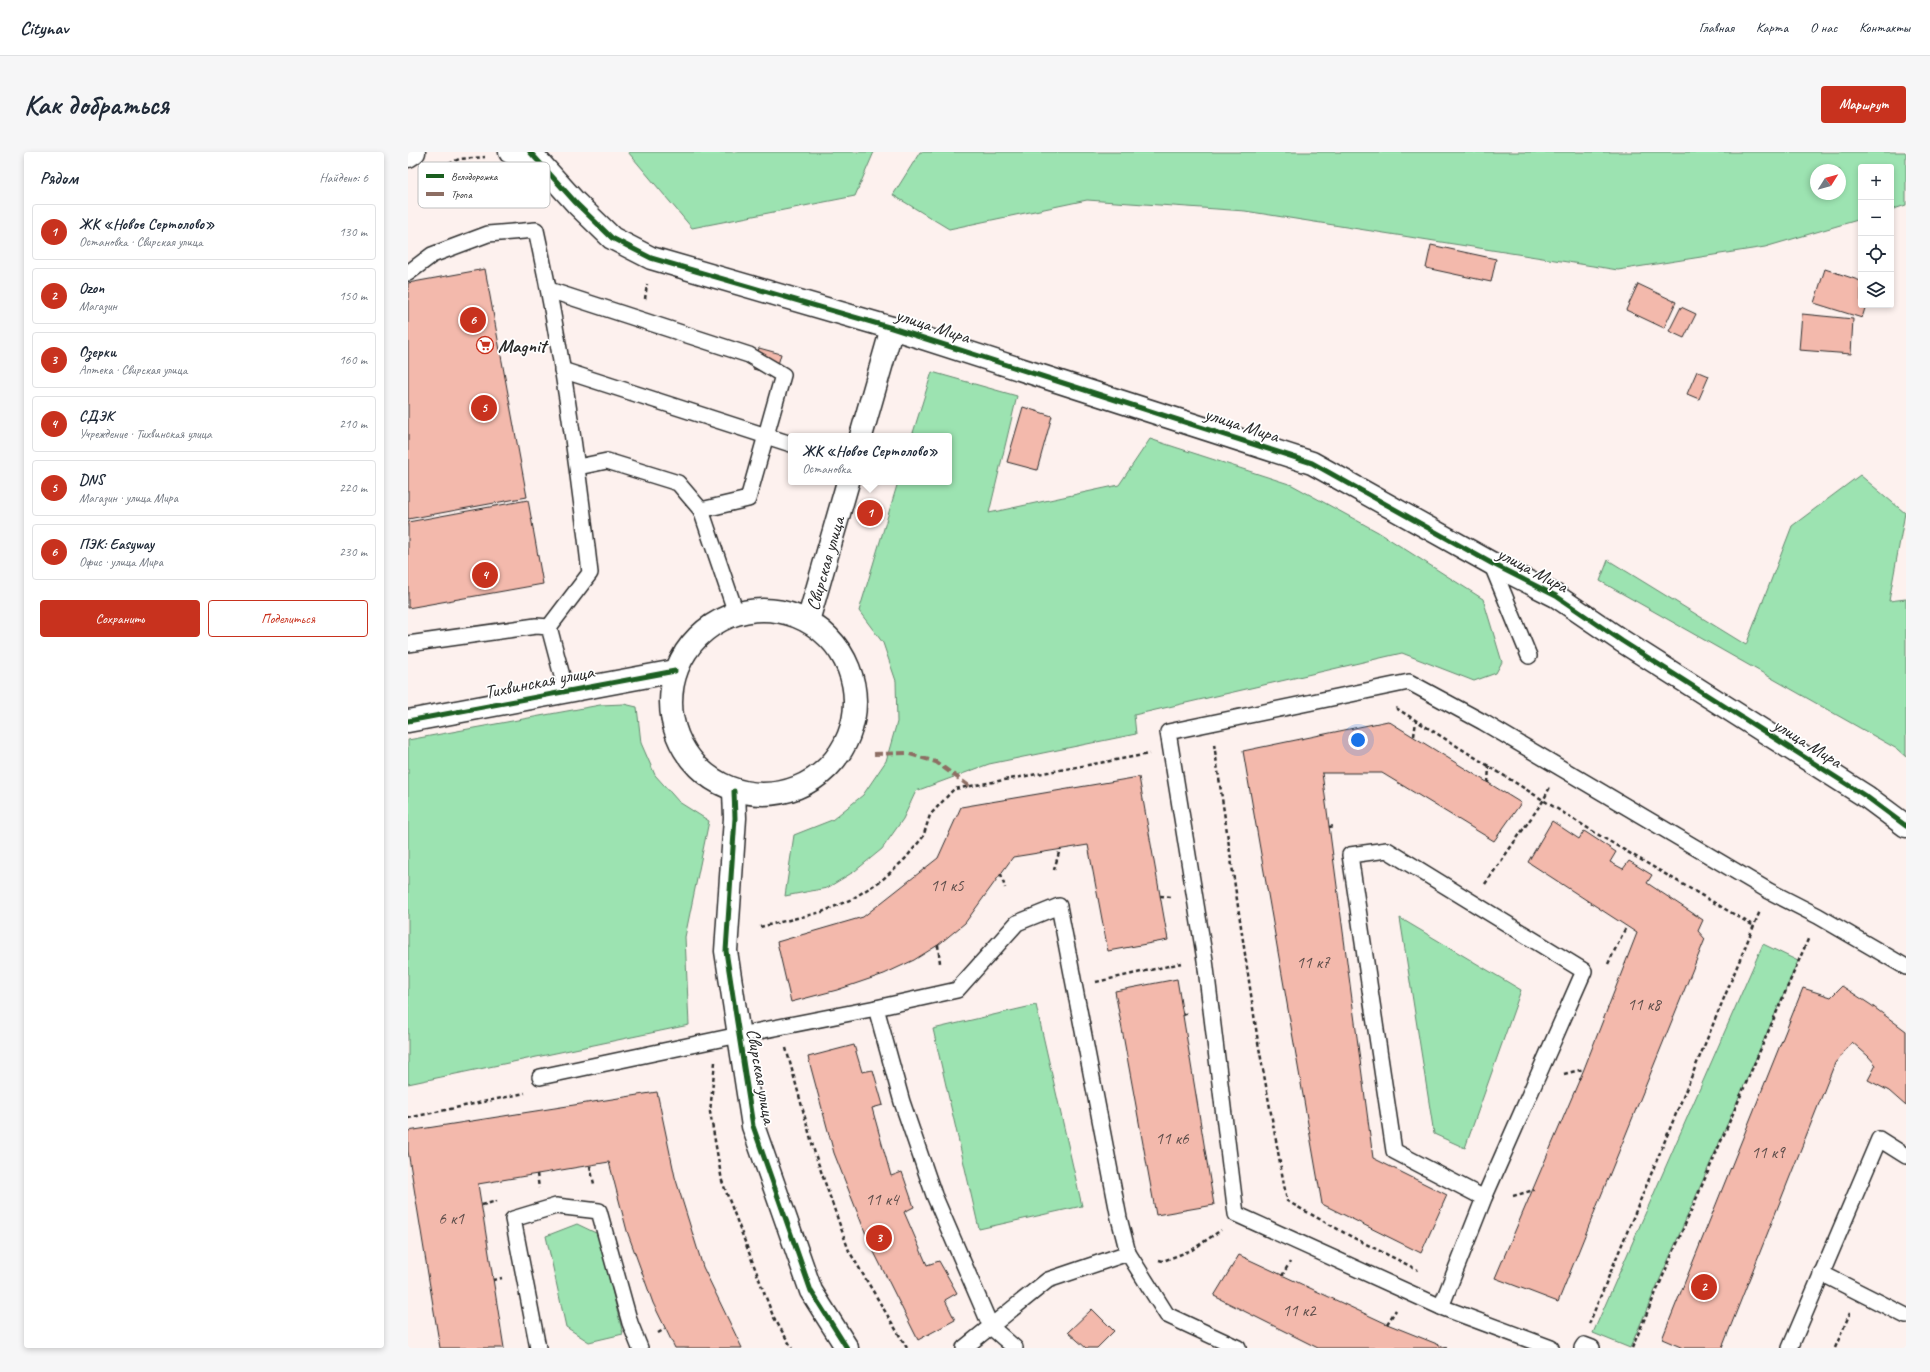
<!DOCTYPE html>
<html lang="ru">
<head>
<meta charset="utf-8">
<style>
	:root { --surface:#fff; --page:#f6f6f7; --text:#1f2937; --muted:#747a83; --line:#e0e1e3; --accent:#c8321e }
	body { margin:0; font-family:Caveat,sans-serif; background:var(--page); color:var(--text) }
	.controls { position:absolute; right:12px; top:12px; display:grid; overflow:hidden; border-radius:4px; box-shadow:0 2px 6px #0003 }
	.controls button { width:36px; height:36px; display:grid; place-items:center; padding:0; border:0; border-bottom:1px solid var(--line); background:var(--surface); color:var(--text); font:20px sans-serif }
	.compass { position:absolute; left:1402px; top:12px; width:36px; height:36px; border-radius:50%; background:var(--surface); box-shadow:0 2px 6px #0003; rotate:53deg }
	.you { position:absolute; left:950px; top:588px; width:14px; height:14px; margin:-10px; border:3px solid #fff; border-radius:50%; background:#1a73e8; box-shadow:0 0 0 6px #1a73e833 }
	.badge { display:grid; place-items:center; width:26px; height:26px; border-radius:50%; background:var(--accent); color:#fff; font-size:13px; font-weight:700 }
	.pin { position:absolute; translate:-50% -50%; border:2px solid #fff; box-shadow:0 1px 4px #0006 }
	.popup { position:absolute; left:380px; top:281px; width:164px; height:52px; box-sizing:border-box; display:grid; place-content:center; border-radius:4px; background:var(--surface); filter:drop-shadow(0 1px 3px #0005); font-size:13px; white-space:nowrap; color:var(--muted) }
	.popup b { font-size:15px; color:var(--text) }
	.popup::after { content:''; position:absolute; left:50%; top:100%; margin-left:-8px; border:8px solid transparent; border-top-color:var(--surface) }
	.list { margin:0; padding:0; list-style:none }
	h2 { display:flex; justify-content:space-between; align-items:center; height:52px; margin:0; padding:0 16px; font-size:17px }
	h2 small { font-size:13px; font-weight:400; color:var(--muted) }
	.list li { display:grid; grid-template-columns:26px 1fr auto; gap:12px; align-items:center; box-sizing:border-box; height:56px; margin:0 8px 8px; padding:0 8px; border:1px solid var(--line); border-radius:4px }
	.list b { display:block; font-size:15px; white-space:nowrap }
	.list p { margin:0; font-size:13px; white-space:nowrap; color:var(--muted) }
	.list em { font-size:13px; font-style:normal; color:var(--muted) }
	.actions { display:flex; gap:8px; padding:12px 16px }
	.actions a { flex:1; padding:9px 0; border:1px solid var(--accent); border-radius:4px; text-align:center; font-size:14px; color:var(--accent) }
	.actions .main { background:var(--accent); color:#fff }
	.icon { flex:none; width:22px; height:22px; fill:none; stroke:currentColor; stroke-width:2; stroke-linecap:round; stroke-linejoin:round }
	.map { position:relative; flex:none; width:1498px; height:1196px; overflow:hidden; border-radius:4px }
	header { display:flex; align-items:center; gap:24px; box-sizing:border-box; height:56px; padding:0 20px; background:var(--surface); border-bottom:1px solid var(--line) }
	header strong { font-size:19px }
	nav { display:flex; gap:22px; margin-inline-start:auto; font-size:14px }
	.intro { display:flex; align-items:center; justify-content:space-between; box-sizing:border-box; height:96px; padding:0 24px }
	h1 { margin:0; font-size:28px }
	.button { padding:10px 18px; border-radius:4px; background:var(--accent); color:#fff; font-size:14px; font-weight:700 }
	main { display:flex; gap:24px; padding:0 24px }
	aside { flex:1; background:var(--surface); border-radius:4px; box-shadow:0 2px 6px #0003 }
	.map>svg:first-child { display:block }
</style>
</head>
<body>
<header>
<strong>Citynav</strong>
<nav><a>Главная</a><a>Карта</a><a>О нас</a><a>Контакты</a></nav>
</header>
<div class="intro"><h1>Как добраться</h1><a class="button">Маршрут</a></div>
<main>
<aside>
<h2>Рядом<small>Найдено: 6</small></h2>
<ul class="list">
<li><span class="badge">1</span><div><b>ЖК «Новое Сертолово»</b><p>Остановка · Свирская улица</p></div><em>130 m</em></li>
<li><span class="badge">2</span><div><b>Ozon</b><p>Магазин</p></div><em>150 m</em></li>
<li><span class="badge">3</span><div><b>Озерки</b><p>Аптека · Свирская улица</p></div><em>160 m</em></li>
<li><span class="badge">4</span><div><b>СДЭК</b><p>Учреждение · Тихвинская улица</p></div><em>210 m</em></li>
<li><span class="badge">5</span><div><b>DNS</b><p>Магазин · улица Мира</p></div><em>220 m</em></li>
<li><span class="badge">6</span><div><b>ПЭК: Easyway</b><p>Офис · улица Мира</p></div><em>230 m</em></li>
</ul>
<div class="actions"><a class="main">Сохранить</a><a>Поделиться</a></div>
</aside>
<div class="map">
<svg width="1498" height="1196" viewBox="0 0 1498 1196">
	<rect width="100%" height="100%" fill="#fdf1ee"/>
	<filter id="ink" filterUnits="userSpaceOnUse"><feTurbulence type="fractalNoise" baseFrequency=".025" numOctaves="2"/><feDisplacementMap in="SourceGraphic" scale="8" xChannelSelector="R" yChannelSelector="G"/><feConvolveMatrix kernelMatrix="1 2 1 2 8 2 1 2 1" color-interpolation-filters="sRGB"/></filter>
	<g filter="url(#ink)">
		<g fill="#9ce3b1" stroke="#64876e" fill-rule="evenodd">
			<polygon points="220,0 466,0 447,44 284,76"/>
			<path d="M512 0H1498V53L1483 58V15H1453V67L1357 95 1210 118 837 59 679 48 541 77 485 43ZM1408 18H1432V42H1408Z"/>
			<polygon points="524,220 609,244 581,361 711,333 742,287 884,333 970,380 1075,447 1094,510 1088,521 1066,529 994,501 726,563 728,582 581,612 508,639 495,667 474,697 447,719 419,736 377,744 386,683 424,668 455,643 478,609 489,570 488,529 475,491 451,459 490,330 541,330 541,284 504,284"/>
			<polygon points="1452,323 1497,361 1481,449 1498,447 1498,605 1489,597 1192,429 1200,408 1338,493 1384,374"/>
			<polygon points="216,552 229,555 233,591 247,623 271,650 301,669 277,785 281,873 0,932 0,588 192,553"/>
			<polygon points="992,766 1113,838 1057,996 1026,982"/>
			<polygon points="1355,792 1390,809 1222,1196 1185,1181"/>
			<polygon points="628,853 674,1054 571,1077 525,877"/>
			<polygon points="169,1072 190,1082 215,1182 181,1190 158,1175 138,1084"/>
		</g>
		<g fill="#f3b9ac" stroke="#2b2b2b">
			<polygon points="1023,93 1088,107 1083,130 1018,116"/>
			<polygon points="77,117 119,345 0,367 0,131"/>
			<polygon points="1417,117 1453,129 1453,153 1458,153 1454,166 1406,151"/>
			<polygon points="1230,132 1268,150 1256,176 1218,158"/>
			<polygon points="1273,155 1288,162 1276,186 1261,179"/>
			<polygon points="1394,162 1445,167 1443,202 1391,198"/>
			<polygon points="351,196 373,202 367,223 345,217"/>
			<polygon points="1289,219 1301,224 1291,247 1279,242"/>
			<polygon points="615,255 644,264 629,318 599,310"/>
			<polygon points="120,348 135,432 0,456 0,370"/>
			<polygon points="980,569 1113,651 1086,689 974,621 914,621 965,1006 1039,1043 1013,1101 914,1052 835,599"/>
			<polygon points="731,625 760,788 700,799 680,693 605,705 557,771 530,793 506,808 476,822 429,838 383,850 369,790 455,765 530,706 553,655"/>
			<polygon points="1144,669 1171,687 1176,679 1208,700 1202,710 1215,717 1221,709 1244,723 1239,731 1295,768 1290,779 1297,787 1150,1150 1087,1126 1176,917 1229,781 1120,710"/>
			<polygon points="769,827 806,1053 748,1063 707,839"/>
			<polygon points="1434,834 1463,853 1498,879 1498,954 1481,939 1460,928 1468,913 1460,904 1444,890 1427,911 1314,1196 1275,1196 1254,1187 1395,836 1423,845"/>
			<polygon points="446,893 454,920 465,918 475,953 464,956 483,1024 494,1020 506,1055 496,1060 519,1113 531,1109 549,1141 537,1148 547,1168 510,1188 461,1090 426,1001 400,905"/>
			<polygon points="249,940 267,1025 295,1115 334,1196 267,1196 245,1151 219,1079 201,1010 70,1032 96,1196 32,1196 0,999 0,979"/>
			<polygon points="831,1103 979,1172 1039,1196 910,1196 806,1144"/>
			<polygon points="684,1157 706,1179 689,1196 678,1196 660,1180"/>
		</g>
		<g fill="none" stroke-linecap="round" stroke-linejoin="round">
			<g stroke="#2b2b2b" stroke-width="18">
				<g id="lane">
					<path d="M0 121 24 103 80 82 128 78C153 191 169 306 182 421L141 475"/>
					<polyline points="141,138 341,203 375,223 340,347 293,358"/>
					<polyline points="154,218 383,292"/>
					<polyline points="170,315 199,309 270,331 293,358 328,461"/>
					<polyline points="1083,411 1121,504"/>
					<polyline points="0,492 128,474 141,475 158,539"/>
					<polyline points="331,883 468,856"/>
					<polyline points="132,925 331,883"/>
					<polyline points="720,1101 759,1163 830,1196"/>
					<polyline points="1413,1121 1498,1164"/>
					<polyline points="1033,1155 1076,1046 1176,819 979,698 942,703 986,999 1076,1046"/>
					<polyline points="130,1196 105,1067 148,1054 191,1059 222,1171 232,1196"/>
					<polyline points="556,1196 640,1128 720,1101 711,1066 651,754 609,771 549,838 468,856 494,950 526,1043 583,1175 607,1196"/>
					<polyline points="1143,1196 1033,1155 828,1062 797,808 760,580 1001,530 1075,570 1361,739 1410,764 1498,815"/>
					<polyline points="1174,1196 1176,1193 1184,1196"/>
					<polyline points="1382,1196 1471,987 1498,1004"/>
				</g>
			</g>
			<g stroke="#2b2b2b" stroke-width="25">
				<g id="street">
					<polyline points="102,0 134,14"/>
					<polyline points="122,0 168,51 204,86 243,106 484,176 904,311 1083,411 1148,444 1214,489 1459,645 1498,674"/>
					<polyline points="453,284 484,176"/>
					<circle cx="355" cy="550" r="92"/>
					<path id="s1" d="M400 469 440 330"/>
					<polyline points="0,569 267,519"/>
					<polyline points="326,639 327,666 318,799 345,974 403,1139 439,1196"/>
				</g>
			</g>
			<g stroke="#2b2b2b" stroke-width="25">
				<polyline id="primary" points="0,4 6,0"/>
			</g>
			<g stroke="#2b2b2b" stroke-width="2.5" stroke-dasharray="4 3" stroke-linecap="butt">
				<polyline points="41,12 51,7 77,5"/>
				<polyline points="237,147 239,132"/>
				<polyline points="988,556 1194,685 1346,774"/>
				<polyline points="1006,584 1008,569"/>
				<polyline points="806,592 850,890 879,1049 944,1085 1010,1118"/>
				<polyline points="1080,631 1081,614"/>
				<polyline points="921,675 927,674"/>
				<polyline points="646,718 652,697"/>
				<polyline points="593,722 597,736"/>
				<polyline points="1077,732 1135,649 1142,635"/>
				<polyline points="752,744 764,745"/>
				<polyline points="352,775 414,760 444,747 474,728 497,707 515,685 522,663 546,637 741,602"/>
				<polyline points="530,793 532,811"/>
				<polyline points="1200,812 1218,775"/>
				<polyline points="688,830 774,811"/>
				<polyline points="775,863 780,861"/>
				<polyline points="378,896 407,1002 441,1099 499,1196"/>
				<polyline points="307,910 302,960 314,1029 365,1164 384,1196"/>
				<polyline points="1156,922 1176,917"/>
				<polyline points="0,966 117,941"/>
				<polyline points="182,1014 186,1032"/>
				<polyline points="129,1022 131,1036"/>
				<polyline points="1105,1044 1126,1038"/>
				<polyline points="74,1053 89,1049"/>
				<polyline points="751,1108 755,1109 784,1098 813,1078"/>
				<polyline points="874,1124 882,1110"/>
				<polyline points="85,1128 94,1126"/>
				<polyline points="979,1172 988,1158"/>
				<polyline points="1181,1172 1352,759"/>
				<polyline points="250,1181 257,1177"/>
				<polyline points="1224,1196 1401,785"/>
				<polyline points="1427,1196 1442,1161"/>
			</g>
			<use href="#lane" stroke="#fff" stroke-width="15"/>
			<use href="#street" stroke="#fff" stroke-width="22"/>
			<use href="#primary" stroke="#fff" stroke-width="22"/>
			<polyline stroke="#8d6e63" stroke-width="4" stroke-dasharray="8 4" stroke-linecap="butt" points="466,602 498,601 528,610 561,634"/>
			<g stroke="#fff" stroke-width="8">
				<g id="cycleway">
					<polyline points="122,0 168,51 204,86 243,106 484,176 904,311 1083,411 1148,444 1214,489 1459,645 1498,674"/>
					<polyline points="0,569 267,519"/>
					<polyline points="326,639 327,666 318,799 345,974 403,1139 439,1196"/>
				</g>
			</g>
			<use href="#cycleway" stroke="#1b5e20" stroke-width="5"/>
		</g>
	</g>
	<defs>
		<g id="supermarket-ring" transform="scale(0.9)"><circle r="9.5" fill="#fff" stroke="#c8321e" stroke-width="1.5"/><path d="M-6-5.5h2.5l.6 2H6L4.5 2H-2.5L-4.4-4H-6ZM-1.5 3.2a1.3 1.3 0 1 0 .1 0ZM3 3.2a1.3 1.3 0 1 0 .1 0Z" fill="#c8321e"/></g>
	</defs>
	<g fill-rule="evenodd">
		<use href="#supermarket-ring" x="77" y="193"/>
	</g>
	<g text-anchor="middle" stroke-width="3.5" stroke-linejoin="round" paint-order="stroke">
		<g font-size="17" fill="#5d4e4b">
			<text x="539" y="739">11 к5</text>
			<text x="905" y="816">11 к7</text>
			<text x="1236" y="858">11 к8</text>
			<text x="764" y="992">11 к6</text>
			<text x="1360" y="1006">11 к9</text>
			<text x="474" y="1053">11 к4</text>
			<text x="43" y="1072">6 к1</text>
			<text x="891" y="1164">11 к2</text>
		</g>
		<g font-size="19" fill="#2b2b2b" stroke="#fff">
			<text transform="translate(525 173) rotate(18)" y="7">улица Мира</text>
			<text transform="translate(834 272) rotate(18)" y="7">улица Мира</text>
			<text dy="7" stroke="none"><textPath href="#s1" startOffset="60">Свирская улица</textPath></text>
			<text transform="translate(1125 417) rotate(28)" y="7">улица Мира</text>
			<text transform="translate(131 529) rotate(-11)" y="7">Тихвинская улица</text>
			<text transform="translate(1400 590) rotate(32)" y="7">улица Мира</text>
			<text transform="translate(354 924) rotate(80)" y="7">Свирская улица</text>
		</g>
		<g font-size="19" font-weight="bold" fill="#2b2b2b" stroke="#fff" text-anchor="start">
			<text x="90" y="200">Magnit</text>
		</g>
	</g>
	<rect x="10" y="10" width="132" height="46" rx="6" fill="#fff" stroke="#bfbfbf" stroke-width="1"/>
	<rect x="18" y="22" width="18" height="4" fill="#1b5e20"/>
	<rect x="18" y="40" width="18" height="4" fill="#8d6e63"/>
	<g font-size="11" fill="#2b2b2b">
		<text x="43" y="28">Велодорожка</text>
		<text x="43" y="46">Тропа</text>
	</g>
</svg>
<div class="controls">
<button>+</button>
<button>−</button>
<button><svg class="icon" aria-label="locate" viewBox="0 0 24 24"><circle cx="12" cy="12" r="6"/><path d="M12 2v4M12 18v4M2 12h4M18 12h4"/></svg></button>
<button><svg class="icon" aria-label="layers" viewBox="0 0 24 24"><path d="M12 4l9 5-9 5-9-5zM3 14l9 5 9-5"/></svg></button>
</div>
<svg class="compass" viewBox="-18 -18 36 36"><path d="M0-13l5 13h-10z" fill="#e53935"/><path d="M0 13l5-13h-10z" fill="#747a83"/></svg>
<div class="you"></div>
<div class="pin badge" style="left:462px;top:361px">1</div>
<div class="popup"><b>ЖК «Новое Сертолово»</b>Остановка</div>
<div class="pin badge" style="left:1296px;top:1135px">2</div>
<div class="pin badge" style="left:471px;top:1086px">3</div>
<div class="pin badge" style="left:77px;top:423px">4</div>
<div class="pin badge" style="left:76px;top:256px">5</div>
<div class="pin badge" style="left:65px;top:168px">6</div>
</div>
</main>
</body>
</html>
